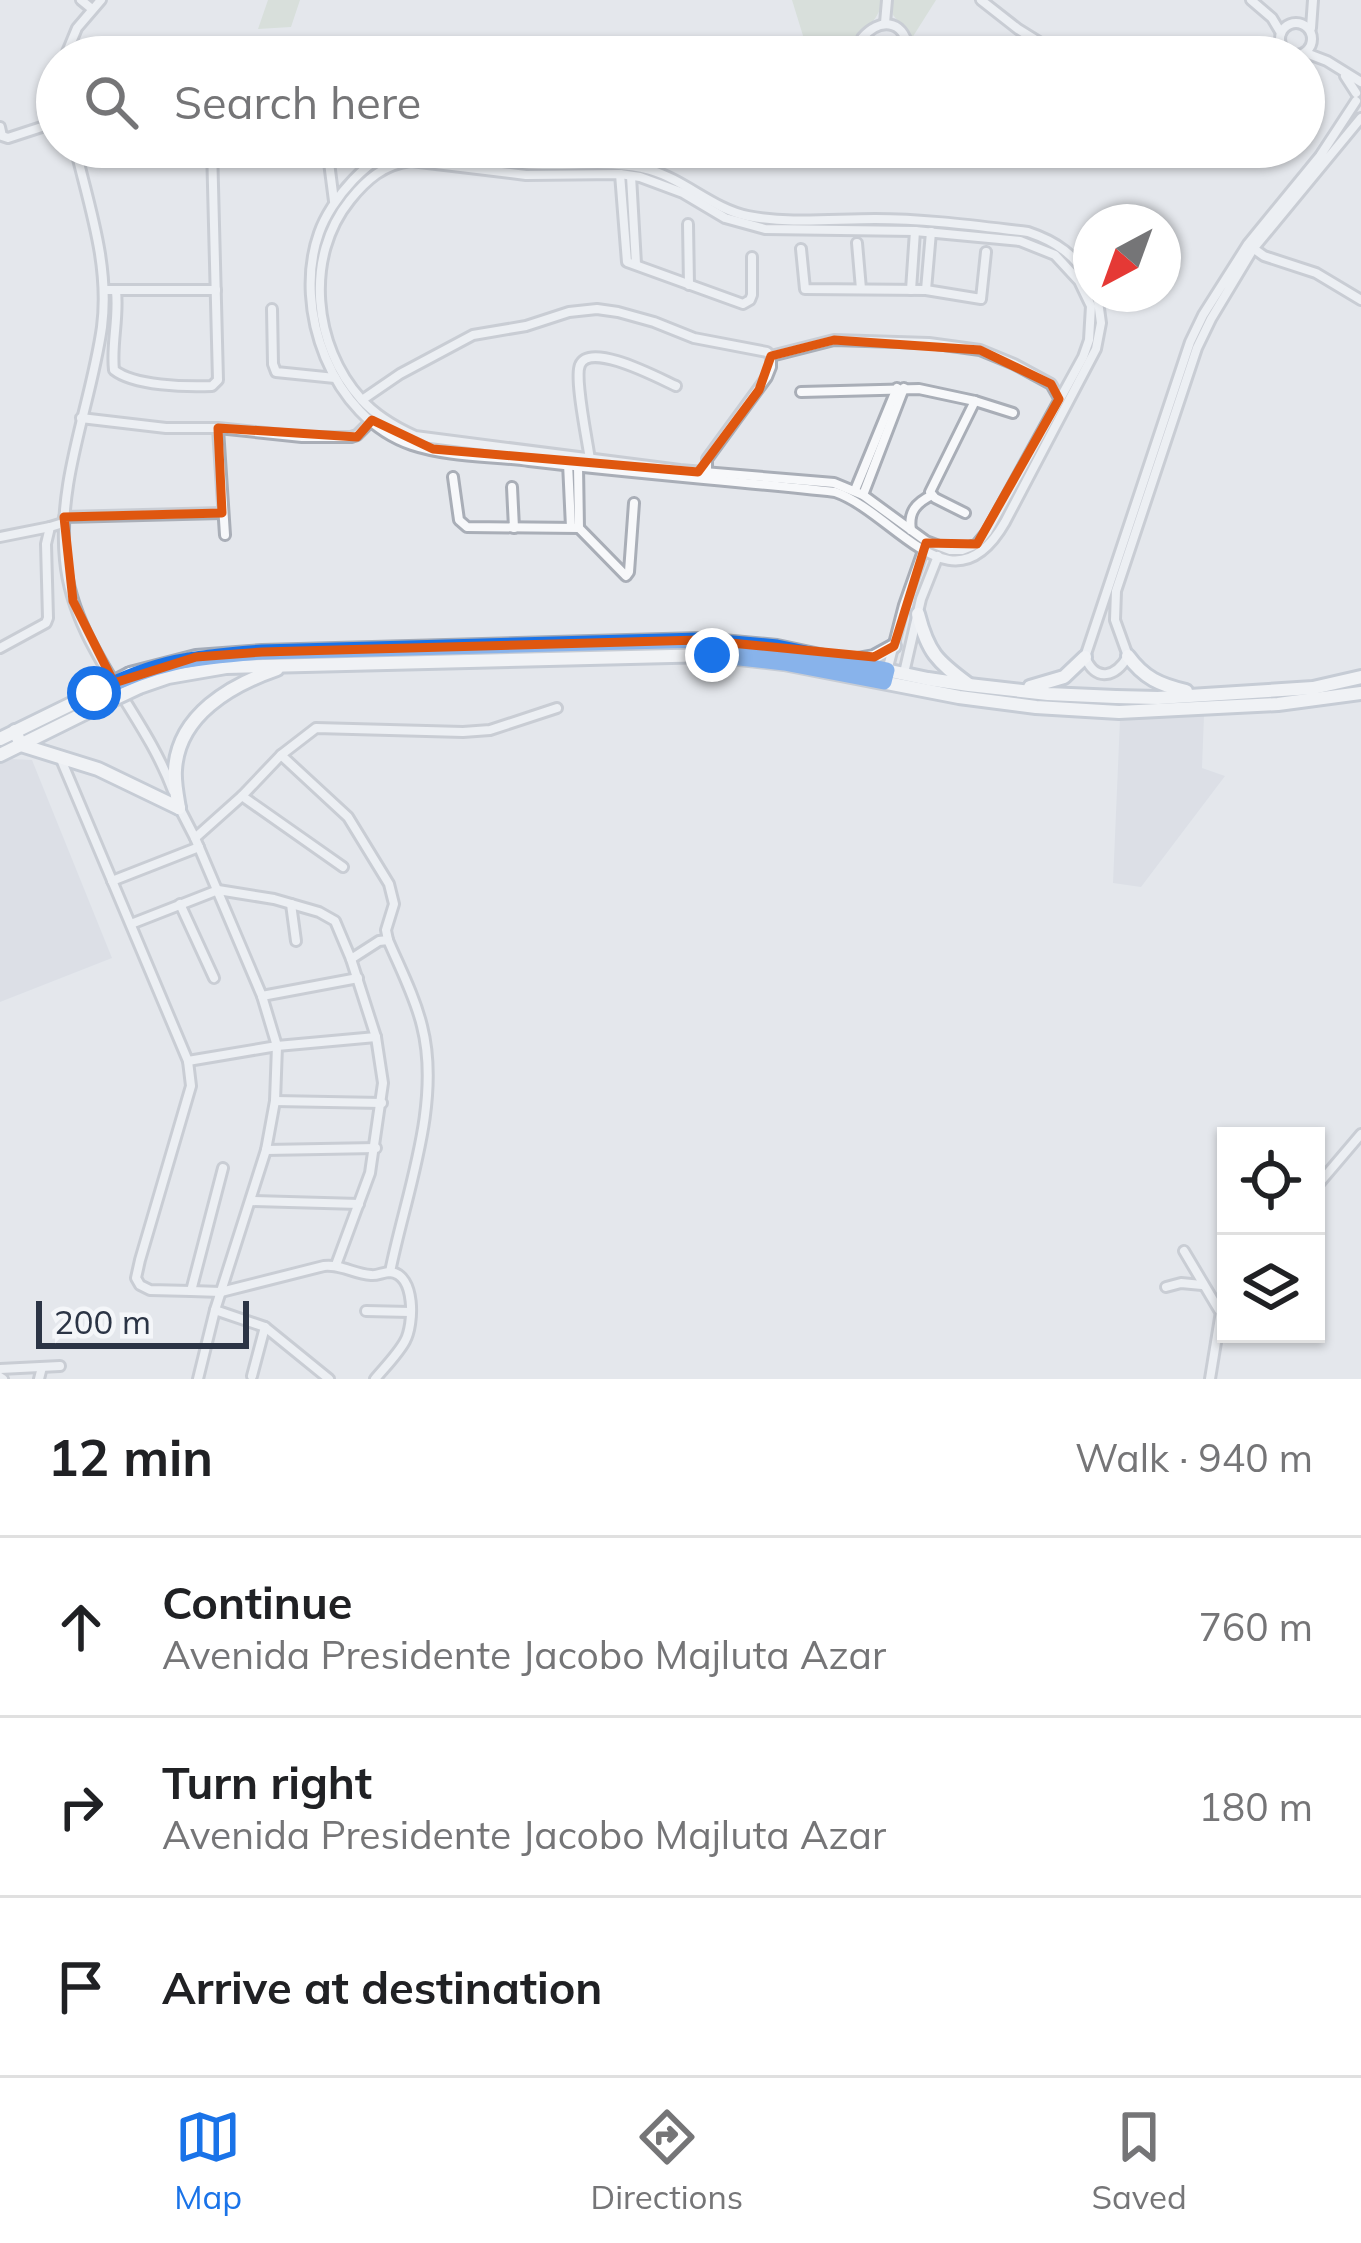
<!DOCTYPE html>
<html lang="en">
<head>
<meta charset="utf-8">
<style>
	:root { --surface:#fff; --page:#f2f2f2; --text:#202124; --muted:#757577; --line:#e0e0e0; --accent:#1a73e8 }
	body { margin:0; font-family:Mulish,sans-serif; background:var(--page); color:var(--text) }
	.controls { position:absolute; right:36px; bottom:36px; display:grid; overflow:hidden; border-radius:0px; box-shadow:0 3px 9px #0004 }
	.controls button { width:108px; height:108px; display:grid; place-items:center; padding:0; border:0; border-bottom:3px solid var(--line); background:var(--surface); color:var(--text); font:60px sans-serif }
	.compass { position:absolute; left:1073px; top:204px; width:108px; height:108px; border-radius:50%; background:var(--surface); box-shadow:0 3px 9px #0004; rotate:221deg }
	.scale { position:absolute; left:36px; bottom:30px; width:213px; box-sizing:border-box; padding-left:12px; border:6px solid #2b3445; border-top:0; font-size:33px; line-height:42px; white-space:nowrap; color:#2b3445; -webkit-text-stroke:9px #f4f6f9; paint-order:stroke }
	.stop { position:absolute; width:36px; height:36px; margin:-27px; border:9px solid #1a73e8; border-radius:50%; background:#fff }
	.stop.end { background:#1a73e8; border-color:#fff; box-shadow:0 3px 12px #0008 }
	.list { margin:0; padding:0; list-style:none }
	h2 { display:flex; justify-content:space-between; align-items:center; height:156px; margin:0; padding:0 48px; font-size:51px }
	h2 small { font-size:39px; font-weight:400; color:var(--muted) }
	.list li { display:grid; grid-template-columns:78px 1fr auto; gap:36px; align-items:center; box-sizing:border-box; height:180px; padding:0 48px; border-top:3px solid var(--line) }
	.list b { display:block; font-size:45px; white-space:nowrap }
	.list p { margin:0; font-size:39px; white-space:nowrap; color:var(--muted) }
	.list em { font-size:39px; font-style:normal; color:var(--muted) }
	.icon { flex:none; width:66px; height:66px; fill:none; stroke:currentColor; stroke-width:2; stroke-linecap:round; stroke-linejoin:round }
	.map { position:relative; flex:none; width:1361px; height:1379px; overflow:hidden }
	.search { position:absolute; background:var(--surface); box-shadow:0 3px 9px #0004; left:36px; right:36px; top:36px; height:132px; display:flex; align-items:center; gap:30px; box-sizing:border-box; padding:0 42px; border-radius:66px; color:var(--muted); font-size:45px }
	.sheet { height:696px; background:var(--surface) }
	nav { display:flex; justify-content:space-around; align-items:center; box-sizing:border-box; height:168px; border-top:3px solid var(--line); background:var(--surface); font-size:33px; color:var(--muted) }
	nav a { display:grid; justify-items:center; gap:6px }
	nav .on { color:var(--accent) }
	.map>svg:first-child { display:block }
</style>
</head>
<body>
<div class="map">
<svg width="1361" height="1379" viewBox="0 0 1361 1379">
	<rect width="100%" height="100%" fill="#e4e7ec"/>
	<g fill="#d2d6de">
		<polygon points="1204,716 1202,768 1225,776 1141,887 1113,883 1120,719"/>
		<polygon points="12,759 32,760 112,958 0,1002 0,764"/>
	</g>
	<g fill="#c9d6c5">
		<polygon points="268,0 300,0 291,27 258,29"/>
		<path d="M792 0H883C874 37 841 42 808 52Z"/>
		<polygon points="893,0 936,0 912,38 893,15"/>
	</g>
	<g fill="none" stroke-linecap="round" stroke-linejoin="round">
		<g stroke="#a9aeb7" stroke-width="14">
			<g id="minor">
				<polyline points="81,0 92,9"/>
				<polyline points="981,0 1018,29 1063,57"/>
				<polyline points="1251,0 1272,18 1281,33"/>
				<circle cx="1296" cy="39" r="16"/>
				<polyline points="885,23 887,0"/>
				<polyline points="1311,28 1313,0"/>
				<polyline points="1306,53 1327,61 1361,82"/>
				<polyline points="65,57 77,28 101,0"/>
				<polyline points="219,57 225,50 232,49 245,57"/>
				<path d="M870 57 862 48V38C879 18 903 19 908 47L900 57"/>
				<polyline points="1269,57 1291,54"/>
				<polyline points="1345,76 1356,93"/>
				<path d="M1356 101 1320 156 1248 244 1203 315 1190 342 1085 657C1096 683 1116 677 1128 656L1115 620 1116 591 1197 348 1211 319 1253 249 1361 118"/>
				<polyline points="0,127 2,136 8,138 57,122"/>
				<path d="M75 147C89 206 110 265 102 327 91 405 57 480 65 560 73 647 144 711 173 791"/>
				<polyline points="327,147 334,201"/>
				<path d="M411 161 526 175 620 174 640 177 683 193 725 218 765 229 915 231 1020 241 1055 255 1079 281 1091 306 1089 340 1083 357 987 532 977 544 962 550H950L926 541 863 495 834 483 680 470 415 436C395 427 376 416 361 399 313 346 304 257 350 200 366 180 384 164 411 161Z"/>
				<polyline points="620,174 627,262 743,304 750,300 752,295 752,257"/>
				<polyline points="631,176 636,264"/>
				<polyline points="688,224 689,285"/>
				<polyline points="857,243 861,289"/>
				<polyline points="1250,246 1264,256 1316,273 1361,300"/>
				<polyline points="801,249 805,289 926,290 981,299 986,252"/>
				<path d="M1091 281C1074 255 1058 242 1028 232 977 226 926 219 875 219 833 219 789 224 748 216 713 209 685 180 650 170 609 159 565 168 523 164 490 160 438 146 407 149 370 151 330 201 319 233 292 309 332 418 412 445 448 457 491 456 529 461 631 473 733 481 835 492 896 513 952 615 1005 522L1096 349 1101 323 1097 294"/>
				<polyline points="104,290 216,290"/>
				<polyline points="911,290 915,231"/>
				<polyline points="926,290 931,232"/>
				<path d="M116 291C119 318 111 344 114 370 134 386 186 387 212 386L218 380 212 147"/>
				<polyline points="272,309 273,364 276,372 335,378"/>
				<polyline points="771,356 834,340 929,343 980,350 1014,364 1051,384 1059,398"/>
				<polyline points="801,392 919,389 975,401 1013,413"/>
				<polyline points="362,400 400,374 473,335 526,326 569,312 597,309 618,312 654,322 694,338 767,352 771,356 771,367 767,377 707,459 707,472"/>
				<polyline points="81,418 166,428 218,428 302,437 351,437 357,435 372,420"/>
				<polyline points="218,429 225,535"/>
				<path d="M590 460C588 443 574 378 580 365 590 341 660 379 676 386"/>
				<polyline points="568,463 571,527"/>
				<polyline points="578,467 579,528"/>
				<polyline points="453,477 459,520 467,527 579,528 626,576 629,572 634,503"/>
				<polyline points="512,487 514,528"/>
				<polyline points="855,490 897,388"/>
				<polyline points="863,495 904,388"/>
				<polyline points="965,513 935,498 930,492 975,401"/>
				<polyline points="64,517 222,513"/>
				<path d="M911 530C908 512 916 503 932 495"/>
				<polyline points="0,537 50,527"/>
				<polyline points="0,648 46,623 48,618 46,544 50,527 63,523"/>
				<polyline points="887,671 904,605 924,548"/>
				<polyline points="904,673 921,599 938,556"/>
				<path d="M281 755 348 817 389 884 394 904 386 930 388 940C400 968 415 997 422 1026 442 1104 405 1196 390 1272"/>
				<path d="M60 757 188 1061 191 1086 140 1260 136 1278 140 1285 150 1290 191 1291 221 1292 324 1266C341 1264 354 1274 371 1275 377 1276 383 1272 390 1272 416 1274 414 1325 405 1341 398 1354 385 1367 375 1379"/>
				<polyline points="242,796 343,867"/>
				<polyline points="178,805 195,838 262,996 277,1046 275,1101 266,1150 215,1310 198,1379"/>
				<polyline points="195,838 242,796 281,755 316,728 463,732 490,730 557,708"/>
				<polyline points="112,881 199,847"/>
				<polyline points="180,904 214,978"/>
				<polyline points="291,904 296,941"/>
				<polyline points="131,924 218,890 274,899 319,912 335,921 351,959 376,1037 383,1083 370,1173 336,1265"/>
				<polyline points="351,959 379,941 388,940"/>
				<polyline points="262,996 358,978"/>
				<polyline points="188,1061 277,1046 376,1037"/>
				<polyline points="275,1101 382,1103"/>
				<polyline points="266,1150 376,1148"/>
				<polyline points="1316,1187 1361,1134"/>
				<polyline points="251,1201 359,1204"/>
				<polyline points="1184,1251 1219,1310"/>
				<polyline points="1166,1287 1181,1283 1202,1285"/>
				<polyline points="191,1291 223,1168"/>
				<polyline points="215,1310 265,1327 329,1379"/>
				<polyline points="366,1311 410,1312"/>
				<polyline points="0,1369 60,1366"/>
				<polyline points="252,1376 265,1327"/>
				<polyline points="0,1377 3,1379"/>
				<polyline points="39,1379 42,1367"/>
				<polyline points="1210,1379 1226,1281"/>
			</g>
		</g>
		<g stroke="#a3abb8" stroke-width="18">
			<g id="primary">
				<path d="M918 614C928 653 937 661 968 684"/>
				<path d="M1128 656C1144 678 1160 685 1186 691"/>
				<polyline points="857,660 874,657 894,646"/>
				<polyline points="130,674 196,657 262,652 700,640 777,647 928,679 969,685 1048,694 1116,697 1158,698 1313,688 1361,677"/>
				<polyline points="139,687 168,677 226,667 712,655 784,663 959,697 1036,707 1119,712 1278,704 1361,693"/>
				<polyline points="1030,687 1064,677 1085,657"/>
				<polyline points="15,731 21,745 98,769 179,808"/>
				<polyline points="0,739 94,693"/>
				<polyline points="0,755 101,705"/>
				<path d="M179 808C177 796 174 782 175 770 178 715 231 685 277 669"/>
			</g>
		</g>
		<use href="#minor" stroke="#f7f8fa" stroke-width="8"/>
		<use href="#primary" stroke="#fff" stroke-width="12"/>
		<g stroke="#a3abb8" stroke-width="18" stroke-linecap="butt">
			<g id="primary-bridge">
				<polyline points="94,693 130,674"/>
				<polyline points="101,705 139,687"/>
			</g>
		</g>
		<use href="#primary-bridge" stroke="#fff" stroke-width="12"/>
	</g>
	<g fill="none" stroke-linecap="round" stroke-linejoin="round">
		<path stroke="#1a73e8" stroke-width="15" d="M94 693C156 661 194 657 262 652L700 640 777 647 887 670 884 682 784 663 712 655"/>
	</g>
	<path d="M0 0H1361V1379H0ZM834 340 980 350 1051 384 1059 399 977 544 926 543 894 646 874 657 700 640 262 652 196 657 114 683 73 601 64 517 222 513 218 428 357 437 372 420 433 449 698 472 759 390 771 356Z" fill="#e4e7ec" fill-opacity=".55" fill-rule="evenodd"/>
	<path fill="none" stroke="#df570f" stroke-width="9" stroke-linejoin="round" d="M834 340 980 350 1051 384 1059 399 977 544 926 543 894 646 874 657 700 640 262 652 196 657 114 683 73 601 64 517 222 513 218 428 357 437 372 420 433 449 698 472 759 390 771 356Z"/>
</svg>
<div class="controls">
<button><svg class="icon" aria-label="locate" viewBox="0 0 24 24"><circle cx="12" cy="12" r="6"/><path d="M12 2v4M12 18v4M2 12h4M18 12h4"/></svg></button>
<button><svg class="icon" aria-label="layers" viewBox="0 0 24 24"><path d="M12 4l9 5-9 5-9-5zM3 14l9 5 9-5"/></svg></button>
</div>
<svg class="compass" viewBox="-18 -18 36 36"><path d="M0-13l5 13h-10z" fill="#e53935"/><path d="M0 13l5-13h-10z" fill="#757577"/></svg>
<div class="scale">200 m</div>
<div class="stop" style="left:94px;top:693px"></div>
<div class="stop end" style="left:712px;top:655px"></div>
<div class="search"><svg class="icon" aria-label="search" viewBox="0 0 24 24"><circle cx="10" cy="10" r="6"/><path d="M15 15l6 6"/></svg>Search here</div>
</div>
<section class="sheet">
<h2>12 min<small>Walk · 940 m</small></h2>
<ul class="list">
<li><svg class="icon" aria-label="ahead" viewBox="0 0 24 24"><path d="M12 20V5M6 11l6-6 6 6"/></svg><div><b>Continue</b><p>Avenida Presidente Jacobo Majluta Azar</p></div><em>760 m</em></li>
<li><svg class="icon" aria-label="right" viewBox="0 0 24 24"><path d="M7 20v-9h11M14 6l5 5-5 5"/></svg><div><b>Turn right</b><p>Avenida Presidente Jacobo Majluta Azar</p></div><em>180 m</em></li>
<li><svg class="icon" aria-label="arrive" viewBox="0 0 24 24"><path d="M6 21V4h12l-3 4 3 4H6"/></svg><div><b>Arrive at destination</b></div></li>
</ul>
</section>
<nav>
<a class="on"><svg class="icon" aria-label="map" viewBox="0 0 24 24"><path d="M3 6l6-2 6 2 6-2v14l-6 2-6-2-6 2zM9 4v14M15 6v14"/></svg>Map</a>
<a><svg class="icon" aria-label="directions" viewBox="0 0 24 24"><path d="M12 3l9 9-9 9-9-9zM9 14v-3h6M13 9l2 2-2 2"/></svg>Directions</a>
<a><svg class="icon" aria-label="saved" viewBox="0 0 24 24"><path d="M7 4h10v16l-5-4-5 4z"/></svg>Saved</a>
</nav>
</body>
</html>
